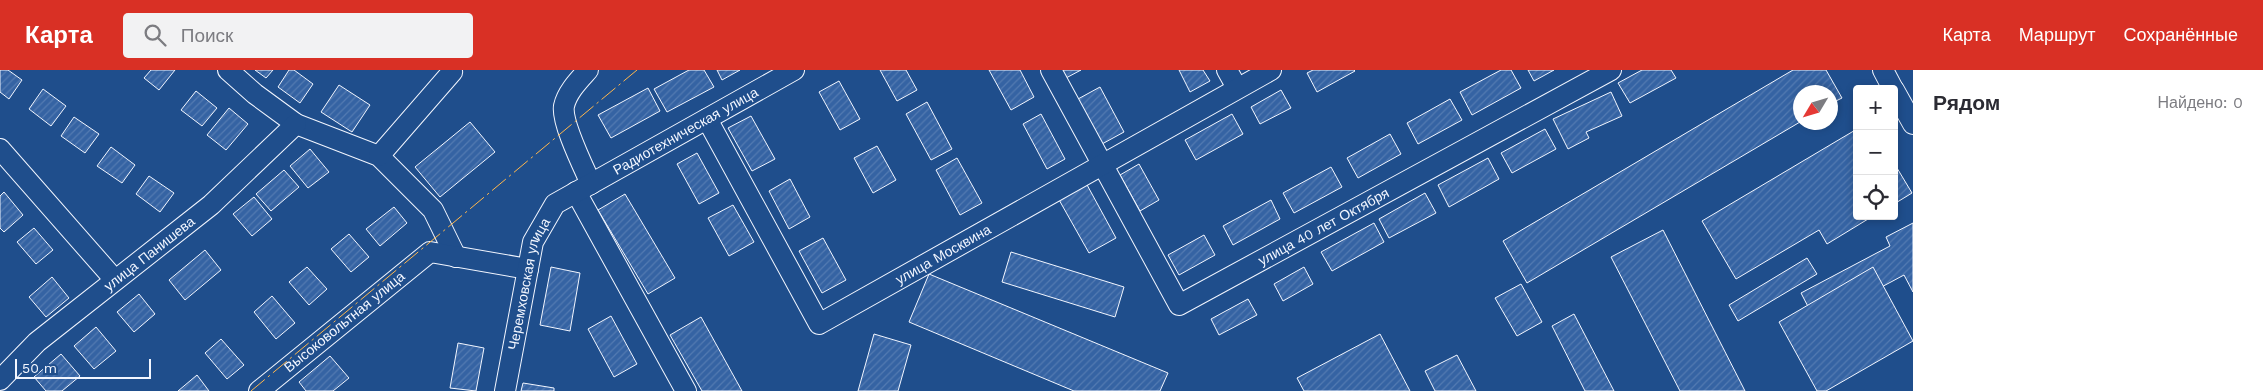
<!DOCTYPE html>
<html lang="ru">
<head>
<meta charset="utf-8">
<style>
	:root { --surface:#fff; --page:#f2f2f3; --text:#2b2b33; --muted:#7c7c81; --line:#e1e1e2; --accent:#d93025 }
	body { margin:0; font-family:"Work Sans",sans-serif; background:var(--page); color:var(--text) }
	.controls { position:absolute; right:15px; top:15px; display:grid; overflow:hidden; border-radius:5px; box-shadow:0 2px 8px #0003 }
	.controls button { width:45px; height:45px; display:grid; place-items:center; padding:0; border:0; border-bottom:1px solid var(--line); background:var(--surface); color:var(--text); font:25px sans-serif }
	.compass { position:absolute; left:1793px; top:15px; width:45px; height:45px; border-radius:50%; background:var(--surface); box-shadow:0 2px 8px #0003; rotate:232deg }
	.scale { position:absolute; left:15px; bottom:12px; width:136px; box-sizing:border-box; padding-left:5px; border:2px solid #f2f6ff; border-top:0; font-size:14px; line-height:18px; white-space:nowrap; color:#f2f6ff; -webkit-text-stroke:4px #1f4e8c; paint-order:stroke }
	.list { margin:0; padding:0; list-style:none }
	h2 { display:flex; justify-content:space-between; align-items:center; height:65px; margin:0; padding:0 20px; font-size:21px }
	h2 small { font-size:16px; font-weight:400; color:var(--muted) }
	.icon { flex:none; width:28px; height:28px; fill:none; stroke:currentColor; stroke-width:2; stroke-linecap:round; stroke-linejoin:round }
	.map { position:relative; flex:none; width:1913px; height:321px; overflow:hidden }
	header { display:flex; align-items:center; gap:30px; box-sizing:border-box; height:70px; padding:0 25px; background:var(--accent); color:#fff }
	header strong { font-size:24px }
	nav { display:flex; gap:28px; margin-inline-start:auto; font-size:18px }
	.search { width:350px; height:45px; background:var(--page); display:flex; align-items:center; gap:12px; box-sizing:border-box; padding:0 18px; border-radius:5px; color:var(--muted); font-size:19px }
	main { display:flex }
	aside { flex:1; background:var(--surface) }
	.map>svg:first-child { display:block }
</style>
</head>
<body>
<header>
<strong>Карта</strong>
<div class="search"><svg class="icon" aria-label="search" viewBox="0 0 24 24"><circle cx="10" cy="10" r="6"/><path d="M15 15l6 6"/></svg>Поиск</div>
<nav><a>Карта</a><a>Маршрут</a><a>Сохранённые</a></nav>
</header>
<main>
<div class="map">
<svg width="1913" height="321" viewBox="0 0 1913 321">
	<defs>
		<pattern id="building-hatch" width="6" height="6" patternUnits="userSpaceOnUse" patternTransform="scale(1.25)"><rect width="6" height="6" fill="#3563a3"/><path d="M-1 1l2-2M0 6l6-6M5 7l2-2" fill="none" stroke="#537ab1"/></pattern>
	</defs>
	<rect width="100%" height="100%" fill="#1f4e8c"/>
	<g fill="url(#building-hatch)" stroke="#f2f6ff">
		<polygon points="0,0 8,0 22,10 9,29 0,22"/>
		<polygon points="151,0 175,0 159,20 144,8"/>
		<polygon points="255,0 273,0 266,8"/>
		<polygon points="289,0 294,0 313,14 300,33 278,17"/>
		<polygon points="689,0 704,0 714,17 667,42 654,19"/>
		<polygon points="717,0 740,0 722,10"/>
		<polygon points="880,0 906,0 917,20 897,31"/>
		<polygon points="989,0 1020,0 1034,27 1011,40"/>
		<polygon points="1062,0 1081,0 1066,8"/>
		<polygon points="1179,0 1203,0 1210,11 1190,22"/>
		<polygon points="1313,0 1354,0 1355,1 1317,22 1307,3"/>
		<polygon points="1501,0 1511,0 1521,18 1472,45 1460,22"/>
		<polygon points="1528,0 1554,0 1534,11"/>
		<polygon points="1642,0 1671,0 1676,8 1630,33 1618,13"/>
		<polygon points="1793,0 1826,0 1842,28 1830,34 1830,22 1800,22 1800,52 1527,213 1503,171"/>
		<polygon points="839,11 860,49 840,60 819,22"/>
		<polygon points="339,15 370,35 352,62 321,42"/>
		<polygon points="1100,17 1124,62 1102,74 1078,29"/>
		<polygon points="648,18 660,41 611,68 598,45"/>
		<polygon points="43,19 66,36 51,56 29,39"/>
		<polygon points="1281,20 1291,38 1260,54 1251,37"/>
		<polygon points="196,21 217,38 202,56 181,40"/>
		<polygon points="1611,22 1622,46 1586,62 1589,68 1568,79 1553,49"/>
		<polygon points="1450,29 1462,50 1418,74 1407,53"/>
		<polygon points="927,32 952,79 931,90 906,44"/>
		<polygon points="229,38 248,54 226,80 207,65"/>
		<polygon points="1041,44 1065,89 1047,99 1023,54"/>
		<polygon points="1232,44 1243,64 1196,90 1185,70"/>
		<polygon points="751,46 775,89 752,101 728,58"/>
		<polygon points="74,47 99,64 85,83 61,66"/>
		<polygon points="470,52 495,82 440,127 415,97"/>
		<polygon points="1545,59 1556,79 1512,103 1501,83"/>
		<polygon points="1857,59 1857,146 1873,146 1827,174 1819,160 1736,209 1702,151"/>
		<polygon points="1390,64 1401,84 1358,108 1347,88"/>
		<polygon points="877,76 896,110 873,123 854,88"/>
		<polygon points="111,77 135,95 122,113 97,96"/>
		<polygon points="310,79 329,102 308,118 290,96"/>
		<polygon points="697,83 719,123 699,134 677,94"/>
		<polygon points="957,88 982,133 960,145 936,100"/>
		<polygon points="1488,88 1499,109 1449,137 1438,115"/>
		<polygon points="1894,93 1912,123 1894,134"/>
		<polygon points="1139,94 1159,130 1140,141 1120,105"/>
		<polygon points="1331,97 1342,117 1294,143 1283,123"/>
		<polygon points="284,100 299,117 271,141 256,124"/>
		<polygon points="149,106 174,123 160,142 136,124"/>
		<polygon points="790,109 810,147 789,159 769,121"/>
		<polygon points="1086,113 1116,168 1089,183 1058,128"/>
		<polygon points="4,122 23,145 4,162 0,158 0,126"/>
		<polygon points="1425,123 1436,143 1389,168 1379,149"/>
		<polygon points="625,124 675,208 648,224 598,140"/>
		<polygon points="254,127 272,149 252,166 233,144"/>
		<polygon points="1271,130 1280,149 1233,175 1223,156"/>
		<polygon points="733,135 754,172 729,186 708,148"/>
		<polygon points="394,137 407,153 380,176 366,159"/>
		<polygon points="1374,153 1384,172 1332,201 1321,182"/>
		<polygon points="1913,153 1913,222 1904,205 1816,252 1801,223 1890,176 1886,167"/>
		<polygon points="34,158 53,180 36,194 17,172"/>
		<polygon points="1663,160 1745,321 1680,321 1611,187"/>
		<polygon points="349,164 369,187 351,202 331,179"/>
		<polygon points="1204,165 1215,185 1179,205 1168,185"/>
		<polygon points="823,168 846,210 822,223 799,181"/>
		<polygon points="205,180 221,200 185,230 169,210"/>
		<polygon points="1011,182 1124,217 1115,247 1002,212"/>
		<polygon points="1807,188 1817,204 1738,251 1729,235"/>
		<polygon points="307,197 327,219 309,235 289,212"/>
		<polygon points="551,197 580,203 570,261 540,255"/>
		<polygon points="1304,197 1313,214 1283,231 1274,214"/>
		<polygon points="1873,197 1913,271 1826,321 1817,321 1779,252"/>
		<polygon points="929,204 1168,303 1160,321 1074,321 909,252"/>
		<polygon points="52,207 69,228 46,247 29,227"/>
		<polygon points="1521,214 1542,252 1517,266 1495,228"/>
		<polygon points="139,224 155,244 134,262 117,242"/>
		<polygon points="272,226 295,253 276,269 254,242"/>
		<polygon points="1248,229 1257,245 1219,265 1211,249"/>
		<polygon points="1574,244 1614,321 1585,321 1552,256"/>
		<polygon points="611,246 637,294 614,307 588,259"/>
		<polygon points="701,247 742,321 702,321 670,265"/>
		<polygon points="96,257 116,281 94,299 74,276"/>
		<polygon points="874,264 911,275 898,321 858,321"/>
		<polygon points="1380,264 1410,321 1304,321 1297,308"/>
		<polygon points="221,269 244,295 227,309 205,283"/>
		<polygon points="458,273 484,278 476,321 450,318"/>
		<polygon points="61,284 80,306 62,321 46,321 34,307"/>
		<polygon points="1457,285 1476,321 1435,321 1425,301"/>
		<polygon points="330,286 349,308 333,321 306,321 299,312"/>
		<polygon points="197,305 209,321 178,321"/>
		<polygon points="523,313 554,318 554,321 521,321"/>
	</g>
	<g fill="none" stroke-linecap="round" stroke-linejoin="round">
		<g stroke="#f2f6ff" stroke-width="22">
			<g id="minor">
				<polyline points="228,0 255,24 296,54 379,86 433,140 456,187"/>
				<path d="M588 0C579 10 567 22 564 36 561 52 584 98 591 114"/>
				<path id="s1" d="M1051 0 1179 235 1611 0"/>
				<polyline points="1227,0 1237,18"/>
				<polyline points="1883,0 1893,19"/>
				<polyline points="1894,20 1913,54"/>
				<path id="s2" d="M707 49 819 254 1271 0"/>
				<polyline points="0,79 115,210"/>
				<polyline points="379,86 452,2 451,0"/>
				<polyline points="576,122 686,321"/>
				<path id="s3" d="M0 310 37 272 211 135 296 54"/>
				<path id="s4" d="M259 321 430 182 528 199"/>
				<path id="s5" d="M505 321 533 172 555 134 794 0"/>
			</g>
		</g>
		<use href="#minor" stroke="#1f4e8c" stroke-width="20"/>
		<polyline stroke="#ffb74d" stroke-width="1" stroke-dasharray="18 4 2.5 4" stroke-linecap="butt" points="251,321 637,0"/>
	</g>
	<g text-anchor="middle" stroke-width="4" stroke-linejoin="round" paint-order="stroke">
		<g font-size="14" fill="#f2f6ff" stroke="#1f4e8c">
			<text dy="5" stroke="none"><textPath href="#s5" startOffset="345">Радиотехническая улица</textPath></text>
			<text dy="5" stroke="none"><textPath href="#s1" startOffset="432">улица 40 лет Октября</textPath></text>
			<text dy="5" stroke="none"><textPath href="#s3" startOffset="196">улица Панишева</textPath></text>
			<text dy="5" stroke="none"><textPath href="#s2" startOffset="376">улица Москвина</textPath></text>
			<text dy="5" stroke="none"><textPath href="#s5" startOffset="110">Черемховская улица</textPath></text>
			<text dy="5" stroke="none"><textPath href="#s4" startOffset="110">Высоковольтная улица</textPath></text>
		</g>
	</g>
</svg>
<div class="controls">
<button>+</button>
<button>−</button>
<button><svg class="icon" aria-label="locate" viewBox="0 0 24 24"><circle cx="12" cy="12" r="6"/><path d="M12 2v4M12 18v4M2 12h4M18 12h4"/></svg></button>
</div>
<svg class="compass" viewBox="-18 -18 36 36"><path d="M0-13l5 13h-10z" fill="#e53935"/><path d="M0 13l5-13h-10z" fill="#7c7c81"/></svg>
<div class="scale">50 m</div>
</div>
<aside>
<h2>Рядом<small>Найдено: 0</small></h2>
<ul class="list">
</ul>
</aside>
</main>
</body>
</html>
